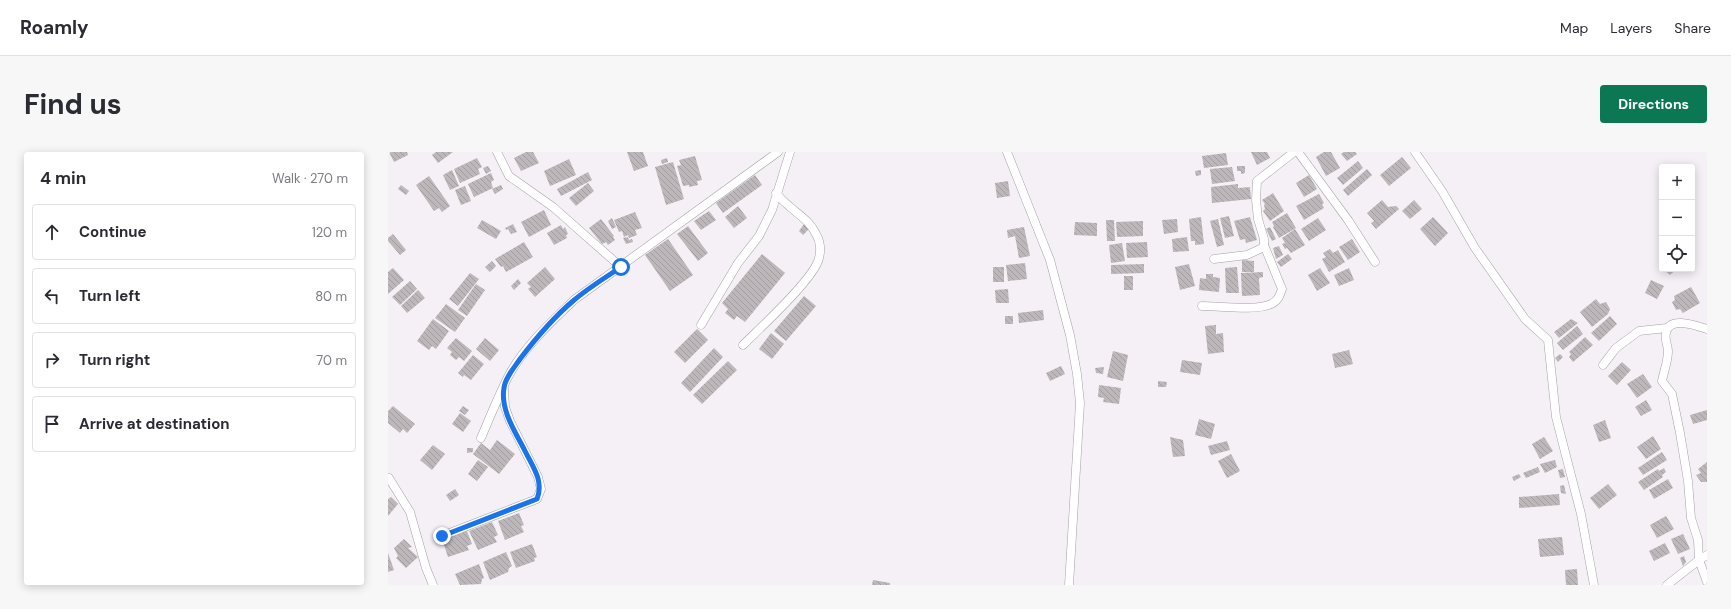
<!DOCTYPE html>
<html lang="en">
<head>
<meta charset="utf-8">
<style>
	:root { --surface:#fff; --page:#f7f7f7; --text:#2b2b33; --muted:#7c7c81; --line:#e1e1e2; --accent:#0b7853 }
	body { margin:0; font-family:"DM Sans",sans-serif; background:var(--page); color:var(--text) }
	.controls { position:absolute; right:12px; top:12px; display:grid; overflow:hidden; border-radius:4px; box-shadow:0 2px 10px #0003 }
	.controls button { width:36px; height:36px; display:grid; place-items:center; padding:0; border:0; border-bottom:1px solid var(--line); background:var(--surface); color:var(--text); font:20px sans-serif }
	.stop { position:absolute; width:12px; height:12px; margin:-9px; border:3px solid #1a73e8; border-radius:50%; background:#fff }
	.stop.end { background:#1a73e8; border-color:#fff; box-shadow:0 1px 4px #0008 }
	.list { margin:0; padding:0; list-style:none }
	h2 { display:flex; justify-content:space-between; align-items:center; height:52px; margin:0; padding:0 16px; font-size:17px }
	h2 small { font-size:13px; font-weight:400; color:var(--muted) }
	.list li { display:grid; grid-template-columns:26px 1fr auto; gap:12px; align-items:center; box-sizing:border-box; height:56px; margin:0 8px 8px; padding:0 8px; border:1px solid var(--line); border-radius:4px }
	.list b { display:block; font-size:15px; white-space:nowrap }
	.list em { font-size:13px; font-style:normal; color:var(--muted) }
	.icon { flex:none; width:22px; height:22px; fill:none; stroke:currentColor; stroke-width:2; stroke-linecap:round; stroke-linejoin:round }
	.map { position:relative; flex:none; width:1319px; height:433px; overflow:hidden; border-radius:4px }
	header { display:flex; align-items:center; gap:24px; box-sizing:border-box; height:56px; padding:0 20px; background:var(--surface); border-bottom:1px solid var(--line) }
	header strong { font-size:19px }
	nav { display:flex; gap:22px; margin-inline-start:auto; font-size:14px }
	.intro { display:flex; align-items:center; justify-content:space-between; box-sizing:border-box; height:96px; padding:0 24px }
	h1 { margin:0; font-size:28px }
	.button { padding:10px 18px; border-radius:4px; background:var(--accent); color:#fff; font-size:14px; font-weight:700 }
	main { display:flex; gap:24px; padding:0 24px }
	aside { flex:1; background:var(--surface); border-radius:4px; box-shadow:0 2px 10px #0003 }
	.map>svg:first-child { display:block }
</style>
</head>
<body>
<header>
<strong>Roamly</strong>
<nav><a>Map</a><a>Layers</a><a>Share</a></nav>
</header>
<div class="intro"><h1>Find us</h1><a class="button">Directions</a></div>
<main>
<aside>
<h2>4 min<small>Walk · 270 m</small></h2>
<ul class="list">
<li><svg class="icon" aria-label="ahead" viewBox="0 0 24 24"><path d="M12 20V5M6 11l6-6 6 6"/></svg><div><b>Continue</b></div><em>120 m</em></li>
<li><svg class="icon" aria-label="left" viewBox="0 0 24 24"><path d="M17 20v-9H6M10 6l-5 5 5 5"/></svg><div><b>Turn left</b></div><em>80 m</em></li>
<li><svg class="icon" aria-label="right" viewBox="0 0 24 24"><path d="M7 20v-9h11M14 6l5 5-5 5"/></svg><div><b>Turn right</b></div><em>70 m</em></li>
<li><svg class="icon" aria-label="arrive" viewBox="0 0 24 24"><path d="M6 21V4h12l-3 4 3 4H6"/></svg><div><b>Arrive at destination</b></div></li>
</ul>
</aside>
<div class="map">
<svg width="1319" height="433" viewBox="0 0 1319 433">
	<defs>
		<pattern id="building-back-hatch" width="6" height="6" patternUnits="userSpaceOnUse"><rect width="6" height="6" fill="#bdb7ba"/><path d="M-1 5l2 2M0 0l6 6M5-1l2 2" fill="none" stroke="#a29da0"/></pattern>
	</defs>
	<rect width="100%" height="100%" fill="#f4f0f5"/>
	<g fill="url(#building-back-hatch)">
		<polygon points="1,0 19,0 20,3 6,10"/>
		<polygon points="48,0 65,0 50,11 44,3"/>
		<polygon points="138,0 145,0 151,11 133,19 126,6"/>
		<polygon points="239,0 255,0 260,14 246,19"/>
		<polygon points="863,0 879,0 882,6 869,13"/>
		<polygon points="936,0 943,0 952,16 938,24 928,5"/>
		<polygon points="956,0 967,0 969,2 959,9 953,2"/>
		<polygon points="838,1 840,13 816,16 814,4"/>
		<polygon points="307,4 314,28 309,29 310,33 301,35 301,33 295,34 289,14 293,13 291,8"/>
		<polygon points="1014,5 1023,16 1001,34 992,23"/>
		<polygon points="89,6 94,15 90,17 92,22 72,31 66,17"/>
		<polygon points="279,6 280,10 274,12 273,8"/>
		<polygon points="181,7 188,23 162,34 156,19"/>
		<polygon points="970,9 975,16 955,33 949,26"/>
		<polygon points="285,10 296,47 278,53 267,15"/>
		<polygon points="100,14 103,19 98,22 95,16"/>
		<polygon points="849,14 857,14 857,21 853,22 853,19 849,19"/>
		<polygon points="844,15 847,29 824,32 822,17"/>
		<polygon points="979,17 984,23 960,44 955,38"/>
		<polygon points="64,18 71,34 62,38 55,23"/>
		<polygon points="813,18 813,23 808,24 807,19"/>
		<polygon points="200,20 204,28 173,44 169,37"/>
		<polygon points="103,21 106,28 103,30 105,36 86,45 80,32"/>
		<polygon points="367,23 374,33 335,61 328,51"/>
		<polygon points="921,23 929,37 916,45 908,31"/>
		<polygon points="41,24 62,54 54,60 51,56 46,59 28,33"/>
		<polygon points="620,29 622,44 609,46 607,31"/>
		<polygon points="200,31 206,39 188,54 181,46"/>
		<polygon points="850,32 850,36 862,35 863,47 824,51 823,35"/>
		<polygon points="13,33 21,39 18,43 10,37"/>
		<polygon points="113,33 115,37 107,42 104,37"/>
		<polygon points="77,34 83,49 73,53 67,38"/>
		<polygon points="885,41 896,59 882,69 875,59 877,57 876,53 877,52 874,48"/>
		<polygon points="931,42 936,51 934,52 936,56 916,68 908,54"/>
		<polygon points="994,48 1000,55 1008,54 1011,57 988,77 983,71 986,69 979,61"/>
		<polygon points="1026,48 1034,57 1022,67 1014,59"/>
		<polygon points="350,54 359,66 346,76 337,65"/>
		<polygon points="156,58 163,73 141,85 133,70"/>
		<polygon points="321,59 328,68 313,78 306,69"/>
		<polygon points="247,60 254,76 247,78 249,83 241,86 240,83 236,85 234,79 231,80 226,68"/>
		<polygon points="899,61 908,76 891,86 885,75 886,74 884,70"/>
		<polygon points="841,64 846,84 837,86 832,66"/>
		<polygon points="813,65 816,92 807,93 807,89 803,89 801,67"/>
		<polygon points="862,65 869,88 858,91 857,87 852,88 846,69"/>
		<polygon points="1045,65 1060,81 1047,94 1032,77"/>
		<polygon points="224,66 228,75 224,77 220,69"/>
		<polygon points="930,66 938,78 921,89 913,77"/>
		<polygon points="213,67 226,84 225,85 227,88 220,93 218,90 214,92 201,76"/>
		<polygon points="789,67 790,80 776,82 774,68"/>
		<polygon points="830,67 836,93 829,95 822,69"/>
		<polygon points="94,68 113,79 108,87 89,76"/>
		<polygon points="718,68 726,68 727,89 719,89"/>
		<polygon points="755,69 755,84 729,85 728,70"/>
		<polygon points="687,70 709,71 709,84 686,83"/>
		<polygon points="125,72 129,80 123,82 120,77 118,78 117,76"/>
		<polygon points="416,72 421,77 415,83 411,79"/>
		<polygon points="173,73 175,77 177,75 180,82 178,83 179,86 166,93 159,81"/>
		<polygon points="300,74 320,101 310,109 289,82"/>
		<polygon points="636,75 642,104 631,106 627,84 620,86 619,78"/>
		<polygon points="882,75 888,87 884,89 878,77"/>
		<polygon points="907,77 917,93 903,101 899,96 897,97 894,92 897,91 894,86"/>
		<polygon points="5,82 18,98 12,103 0,89 0,86"/>
		<polygon points="240,85 241,88 244,87 245,90 238,92 235,86"/>
		<polygon points="799,85 801,99 785,100 784,87"/>
		<polygon points="280,87 305,123 282,139 257,103"/>
		<polygon points="964,87 972,100 960,108 951,95"/>
		<polygon points="136,90 145,105 118,120 115,114 113,115 107,107"/>
		<polygon points="759,90 760,105 739,106 738,91"/>
		<polygon points="734,91 737,109 723,111 721,93"/>
		<polygon points="891,94 895,103 888,107 885,96"/>
		<polygon points="942,97 945,101 950,98 957,110 941,120 934,107 938,105 935,101"/>
		<polygon points="374,102 397,121 357,170 349,164 346,168 337,161 340,157 334,151"/>
		<polygon points="900,102 904,107 893,115 889,110"/>
		<polygon points="854,108 866,109 866,120 854,120"/>
		<polygon points="104,109 108,114 102,120 97,115"/>
		<polygon points="637,111 639,127 620,129 618,113"/>
		<polygon points="756,112 756,121 723,122 723,113"/>
		<polygon points="801,112 807,134 792,138 787,115"/>
		<polygon points="157,115 167,127 147,145 140,137 143,135 139,131"/>
		<rect x="605" y="115" width="11" height="15"/>
		<polygon points="849,115 851,141 838,141 837,116"/>
		<polygon points="5,116 16,128 0,142 0,120"/>
		<polygon points="932,116 942,131 929,139 920,123"/>
		<polygon points="961,116 966,128 951,134 946,123"/>
		<polygon points="1275,117 1288,117 1282,123"/>
		<polygon points="875,120 875,125 871,126 872,143 854,144 853,121"/>
		<polygon points="82,121 91,127 70,154 61,147"/>
		<polygon points="818,122 825,122 825,125 832,126 831,140 811,138 812,126 818,127"/>
		<rect x="736" y="124" width="9" height="14"/>
		<polygon points="130,127 133,131 126,138 123,134"/>
		<polygon points="1263,128 1276,134 1269,147 1257,141"/>
		<polygon points="22,129 29,137 12,153 4,145"/>
		<polygon points="88,132 97,138 79,164 70,158"/>
		<polygon points="1303,135 1312,151 1295,161 1292,157 1288,158 1284,150 1287,148 1286,144"/>
		<polygon points="620,137 621,151 608,151 607,138"/>
		<polygon points="30,138 37,146 19,161 13,154"/>
		<polygon points="416,144 428,154 398,189 386,179"/>
		<polygon points="1208,147 1212,152 1218,150 1222,157 1220,162 1204,175 1192,160"/>
		<polygon points="58,152 77,166 67,180 47,166"/>
		<polygon points="655,158 656,168 631,171 630,161"/>
		<rect x="617" y="164" width="8" height="8"/>
		<polygon points="1222,164 1229,172 1211,189 1203,181"/>
		<polygon points="45,167 61,179 48,197 44,194 41,198 29,189"/>
		<polygon points="1183,167 1190,171 1171,186 1166,180"/>
		<polygon points="828,173 828,182 835,181 836,200 820,202 817,174"/>
		<polygon points="1189,174 1195,182 1175,198 1169,191"/>
		<polygon points="309,177 320,188 297,211 286,200"/>
		<polygon points="383,181 396,192 384,207 371,197"/>
		<polygon points="1197,185 1205,193 1185,210 1181,205 1183,202 1181,200"/>
		<polygon points="68,186 84,199 76,209 71,205 68,208 62,203 64,200 59,196"/>
		<polygon points="97,186 111,198 102,209 88,197"/>
		<polygon points="326,196 335,205 302,240 293,231"/>
		<polygon points="961,198 965,212 947,216 944,202"/>
		<polygon points="725,199 740,203 735,229 719,225"/>
		<polygon points="1172,202 1175,205 1170,210 1167,206"/>
		<polygon points="85,203 96,212 83,228 76,223 75,225 70,221"/>
		<polygon points="794,208 814,211 812,223 792,220"/>
		<polygon points="340,209 349,218 314,252 305,243"/>
		<polygon points="1234,210 1243,218 1229,233 1220,224"/>
		<polygon points="673,214 677,222 662,229 658,221"/>
		<polygon points="716,215 715,222 708,221 707,216"/>
		<polygon points="1255,222 1264,235 1249,246 1239,232"/>
		<polygon points="770,229 779,230 778,235 770,235"/>
		<polygon points="711,233 733,236 731,252 715,250 716,246 710,245"/>
		<polygon points="1258,248 1264,258 1253,264 1247,255"/>
		<polygon points="5,254 27,272 19,281 15,277 12,281 0,271 0,259"/>
		<polygon points="75,254 81,258 77,263 71,259"/>
		<polygon points="1319,258 1319,268 1305,272 1302,263"/>
		<polygon points="72,261 83,269 75,280 64,272"/>
		<polygon points="811,267 827,272 823,287 807,283"/>
		<polygon points="1217,268 1223,286 1211,290 1205,273"/>
		<polygon points="1265,284 1273,297 1258,307 1249,295"/>
		<polygon points="782,285 795,288 797,304 785,305"/>
		<polygon points="1156,285 1165,299 1152,307 1144,292"/>
		<polygon points="109,288 127,302 111,322 85,302 93,291 102,298"/>
		<polygon points="839,289 842,298 823,303 820,294"/>
		<polygon points="45,293 57,302 44,318 32,308"/>
		<polygon points="79,296 85,296 85,300 79,301"/>
		<polygon points="1274,300 1279,308 1255,323 1250,316"/>
		<polygon points="843,302 852,319 839,326 830,309"/>
		<polygon points="90,308 100,315 89,329 80,322"/>
		<polygon points="1167,308 1169,315 1157,321 1152,312"/>
		<polygon points="1319,310 1319,330 1313,330 1308,323 1313,321 1310,317"/>
		<polygon points="1150,315 1152,320 1138,326 1135,321"/>
		<polygon points="1276,316 1278,320 1274,323 1275,325 1256,338 1250,330 1270,317 1271,319"/>
		<polygon points="1175,317 1177,325 1172,326 1170,318"/>
		<polygon points="1131,322 1133,325 1126,329 1124,325"/>
		<polygon points="1280,327 1285,336 1266,347 1261,338"/>
		<polygon points="1220,332 1229,343 1211,357 1202,346"/>
		<polygon points="1176,333 1178,342 1173,341 1172,334"/>
		<polygon points="67,337 71,343 62,349 58,343"/>
		<polygon points="1171,342 1172,353 1131,356 1131,345"/>
		<polygon points="3,345 10,352 0,364 0,347"/>
		<polygon points="131,361 136,373 133,374 136,380 117,388 110,369"/>
		<polygon points="1278,364 1286,377 1269,386 1262,373"/>
		<polygon points="104,370 110,383 106,385 109,390 90,398 81,379"/>
		<polygon points="79,379 84,392 79,394 81,398 60,405 54,387"/>
		<polygon points="1295,382 1302,397 1290,402 1283,387"/>
		<polygon points="1174,385 1176,403 1152,405 1150,387"/>
		<polygon points="16,387 24,395 20,396 30,405 18,416 8,406 10,404 6,396"/>
		<polygon points="1277,391 1282,401 1266,409 1261,399"/>
		<polygon points="144,392 149,405 146,406 147,409 128,416 122,400"/>
		<polygon points="118,400 124,414 121,416 120,420 102,428 95,410"/>
		<polygon points="0,401 6,418 0,420"/>
		<polygon points="1296,404 1298,410 1295,414 1292,406"/>
		<polygon points="91,412 96,426 94,427 93,432 72,433 67,422"/>
		<polygon points="1189,417 1190,433 1178,433 1177,418"/>
		<polygon points="485,428 502,431 502,433 484,433"/>
	</g>
	<g fill="none" stroke-linecap="round" stroke-linejoin="round">
		<g stroke="#a4a0a5" stroke-width="9">
			<g id="street">
				<polyline points="109,0 121,24 165,55 233,115"/>
				<polyline points="619,0 662,108 682,183 689,222 692,251 681,433"/>
				<polyline points="910,0 960,68 987,110"/>
				<polyline points="1027,0 1054,39 1087,96 1137,167 1160,188 1168,265 1193,362 1206,433"/>
				<polyline points="826,107 859,103 874,96 876,93 876,87 870,67 868,48 869,29 906,0"/>
				<path d="M814 154C832 154 869 159 883 152 890 149 892 143 894 137L876 93"/>
				<polyline points="313,173 350,111 371,84 384,58 402,0"/>
				<path d="M1319 177C1309 174 1281 163 1278 181 1276 187 1280 193 1280 199 1280 209 1276 219 1274 229L1284 242 1292 281 1300 329 1303 366 1310 388 1311 408 1319 403"/>
				<path d="M355 193C372 176 427 126 431 106 433 98 432 89 428 82 422 69 411 63 401 54 396 50 392 46 388 41"/>
				<polyline points="1215,213 1228,196 1251,179 1279,176"/>
				<path d="M93 286C102 265 110 245 120 225 135 196 163 170 186 148L390 0"/>
				<polyline points="0,327 1,326 22,360 38,416 45,433"/>
				<polyline points="54,384 149,347 153,337 150,325 122,269 117,255 116,237"/>
				<polyline points="1279,433 1311,408 1319,430"/>
			</g>
		</g>
		<use href="#street" stroke="#fff" stroke-width="8"/>
	</g>
	<g fill="none" stroke-linecap="round" stroke-linejoin="round">
		<path stroke="#1a73e8" stroke-width="5" d="M54 384 149 347C156 329 145 315 137 299 128 281 112 258 116 236 117 226 126 216 132 207 148 186 165 166 185 149 200 136 217 126 233 115"/>
	</g>
</svg>
<div class="controls">
<button>+</button>
<button>−</button>
<button><svg class="icon" aria-label="locate" viewBox="0 0 24 24"><circle cx="12" cy="12" r="6"/><path d="M12 2v4M12 18v4M2 12h4M18 12h4"/></svg></button>
</div>
<div class="stop" style="left:233px;top:115px"></div>
<div class="stop end" style="left:54px;top:384px"></div>
</div>
</main>
</body>
</html>
